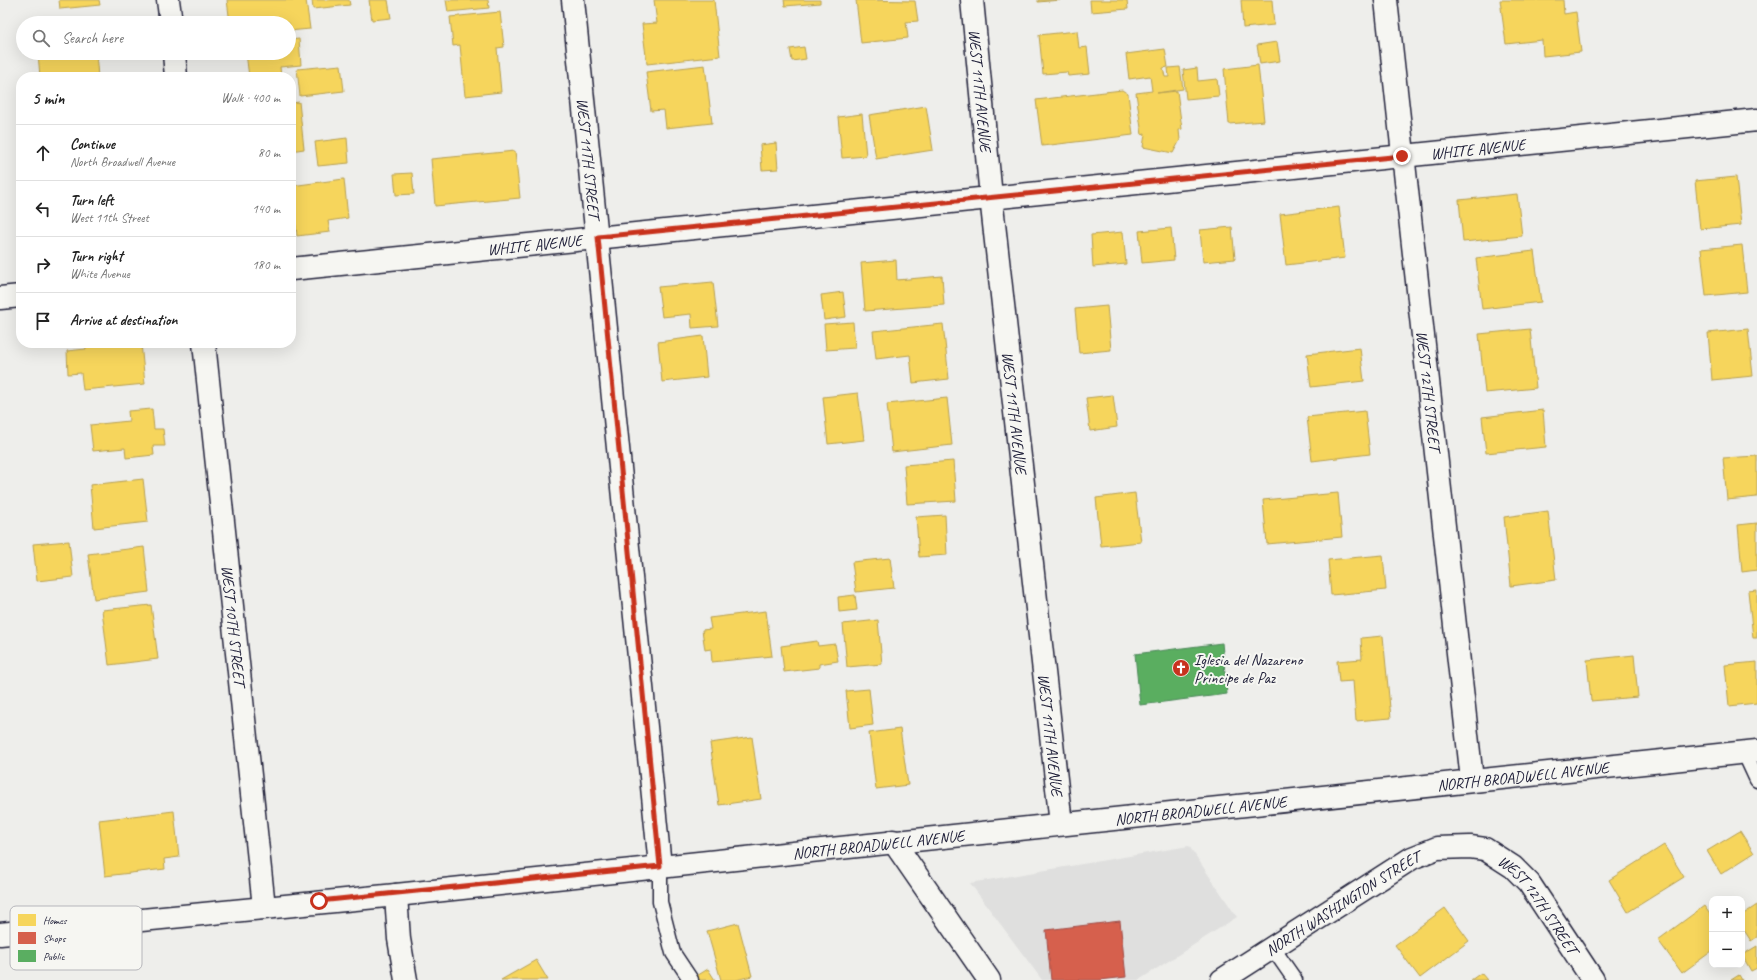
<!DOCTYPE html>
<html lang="en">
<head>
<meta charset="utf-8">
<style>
	:root { --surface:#fff; --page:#f2f2f2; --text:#222; --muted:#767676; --line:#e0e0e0 }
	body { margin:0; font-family:Caveat,sans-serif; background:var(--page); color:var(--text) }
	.controls { position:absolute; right:12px; bottom:12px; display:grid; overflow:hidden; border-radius:8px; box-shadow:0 4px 16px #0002 }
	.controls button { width:36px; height:36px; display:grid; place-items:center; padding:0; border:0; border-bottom:1px solid var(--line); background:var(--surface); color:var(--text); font:20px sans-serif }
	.stop { position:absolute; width:12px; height:12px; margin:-9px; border:3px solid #c8321e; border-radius:50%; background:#fff }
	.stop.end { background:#c8321e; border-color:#fff; box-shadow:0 1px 4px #0008 }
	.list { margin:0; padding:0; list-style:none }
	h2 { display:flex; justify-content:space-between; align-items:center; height:52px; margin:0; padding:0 16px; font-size:17px }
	h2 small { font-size:13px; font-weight:400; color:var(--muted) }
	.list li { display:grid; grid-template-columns:26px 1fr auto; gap:12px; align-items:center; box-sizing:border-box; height:56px; padding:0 16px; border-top:1px solid var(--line) }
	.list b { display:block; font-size:15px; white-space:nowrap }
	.list p { margin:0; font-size:13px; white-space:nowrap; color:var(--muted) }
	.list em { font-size:13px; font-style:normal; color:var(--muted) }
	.icon { flex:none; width:22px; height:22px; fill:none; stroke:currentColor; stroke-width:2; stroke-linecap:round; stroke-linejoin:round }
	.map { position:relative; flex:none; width:1757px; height:980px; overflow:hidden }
	.search { position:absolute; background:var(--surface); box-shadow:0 4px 16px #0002; left:16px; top:16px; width:280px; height:44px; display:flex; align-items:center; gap:10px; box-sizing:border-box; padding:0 14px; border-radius:22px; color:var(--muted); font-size:15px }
	.panel { position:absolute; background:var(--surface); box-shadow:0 4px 16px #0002; left:16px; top:72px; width:280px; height:276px; border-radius:16px }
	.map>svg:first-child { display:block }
</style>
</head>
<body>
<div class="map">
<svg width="1757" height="980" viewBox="0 0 1757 980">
	<rect width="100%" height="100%" fill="#eeeeeb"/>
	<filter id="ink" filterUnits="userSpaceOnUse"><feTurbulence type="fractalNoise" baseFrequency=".025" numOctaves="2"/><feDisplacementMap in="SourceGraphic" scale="8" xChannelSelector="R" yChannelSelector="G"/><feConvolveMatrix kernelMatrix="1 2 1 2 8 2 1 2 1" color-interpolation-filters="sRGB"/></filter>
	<g filter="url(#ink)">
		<polygon fill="#dfdfde" points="1189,846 1237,917 1139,980 1042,980 970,883"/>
		<g fill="#f6d55c" stroke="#b69f52">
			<polygon points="59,0 99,0 100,5 60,9"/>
			<polygon points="227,0 306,0 310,29 289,31 289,23 230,23"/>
			<polygon points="312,0 349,0 350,5 313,9"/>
			<polygon points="369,0 388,0 391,18 372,20"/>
			<polygon points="446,0 488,0 489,8 448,12"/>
			<polygon points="654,0 714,0 720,56 647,64 642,24 657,23"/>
			<polygon points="784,0 820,0 820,3 785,6"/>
			<polygon points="856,0 915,1 918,21 906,22 908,38 861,43"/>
			<polygon points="1038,0 1060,0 1038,2"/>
			<polygon points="1090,0 1127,0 1128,9 1091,12"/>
			<polygon points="1241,0 1272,0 1274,25 1243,28"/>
			<polygon points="1500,0 1563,0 1564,14 1576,12 1581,52 1543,56 1542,40 1506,44"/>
			<polygon points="500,12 504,47 497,48 501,92 465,96 460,45 453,46 450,17"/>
			<polygon points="1077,31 1079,48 1087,47 1090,74 1068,76 1067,72 1043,74 1039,35"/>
			<polygon points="299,39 301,65 280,67 281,77 249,77 246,53 289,53 289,40"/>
			<polygon points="1277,42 1280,61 1260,64 1257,45"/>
			<polygon points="804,47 806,59 792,61 790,49"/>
			<polygon points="1165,49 1168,67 1163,68 1165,77 1169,77 1168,68 1180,67 1183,89 1157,93 1177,91 1182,129 1179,130 1180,140 1173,153 1143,147 1145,134 1142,135 1136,93 1152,91 1150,76 1129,79 1126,54"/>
			<polygon points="38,53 96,53 98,77 40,77"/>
			<polygon points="341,65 344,91 300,96 297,69"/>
			<polygon points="705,65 712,123 666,128 664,110 651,111 646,72"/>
			<polygon points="1258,65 1264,121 1229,124 1224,69"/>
			<polygon points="1197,68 1198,81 1217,79 1219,96 1186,99 1183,70"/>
			<polygon points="1122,90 1128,94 1133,135 1042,146 1036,100"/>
			<polygon points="299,102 304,149 291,151 291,103"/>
			<polygon points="926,106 933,150 876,159 869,115"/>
			<polygon points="862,114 866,156 842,158 838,117"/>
			<polygon points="347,138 349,163 318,166 315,142"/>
			<polygon points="776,143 778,169 762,170 760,145"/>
			<polygon points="515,151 520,198 435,206 431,159"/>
			<polygon points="412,173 414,194 396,195 394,174"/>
			<polygon points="1736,177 1741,225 1700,229 1695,181"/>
			<polygon points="344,179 348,218 328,221 330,232 297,236 296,225 291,225 291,186"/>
			<polygon points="1517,194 1522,236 1463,242 1459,200"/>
			<polygon points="1339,207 1345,258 1286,265 1280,214"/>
			<polygon points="1232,227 1235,259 1203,262 1200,230"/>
			<polygon points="1171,228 1174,260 1142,263 1139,231"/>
			<polygon points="1123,232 1126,264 1093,267 1091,235"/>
			<polygon points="1742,245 1747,292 1706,296 1701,249"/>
			<polygon points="1534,251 1541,302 1482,309 1476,258"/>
			<polygon points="896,260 897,280 942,276 944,305 865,311 861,263"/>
			<polygon points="713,282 718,326 692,328 691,314 662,317 658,287"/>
			<polygon points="843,292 846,317 824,320 821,295"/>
			<polygon points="1107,306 1111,350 1079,353 1075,309"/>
			<polygon points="853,322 855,348 826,350 824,324"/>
			<polygon points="943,324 949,379 913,383 910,355 876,359 873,331"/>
			<polygon points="1530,329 1536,388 1485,393 1479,334"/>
			<polygon points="1748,329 1753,376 1712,380 1708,333"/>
			<polygon points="703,336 707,377 662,382 658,342"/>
			<polygon points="85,343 141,343 145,384 83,390 81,373 68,374 67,351 86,349"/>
			<polygon points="1360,348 1364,381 1311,387 1307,354"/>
			<polygon points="858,393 864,440 828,444 823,397"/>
			<polygon points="1113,395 1117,427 1090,431 1086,398"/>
			<polygon points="947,398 952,445 892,452 887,404"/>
			<polygon points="152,409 154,429 163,429 165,446 153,446 154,455 126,458 125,448 93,451 90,425 129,421 128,411"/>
			<polygon points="1543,410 1546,447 1486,453 1482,417"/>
			<polygon points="1365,411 1370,454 1312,461 1307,417"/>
			<polygon points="1757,456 1757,497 1727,500 1723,458"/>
			<polygon points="953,461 956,501 907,504 904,465"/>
			<polygon points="143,479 148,522 94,528 90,485"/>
			<polygon points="1135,493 1141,542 1101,546 1096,498"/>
			<polygon points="1338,493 1342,537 1267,544 1263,500"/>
			<polygon points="1548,511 1556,580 1511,586 1504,517"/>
			<polygon points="945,515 947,555 919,557 916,517"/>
			<polygon points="1757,523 1757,570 1742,572 1738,525"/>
			<polygon points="69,541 73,577 37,581 33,544"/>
			<polygon points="144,547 149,592 94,599 88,554"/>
			<polygon points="1383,555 1386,590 1331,595 1328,560"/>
			<polygon points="890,558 894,588 856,592 852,562"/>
			<polygon points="1757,590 1757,638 1753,638 1748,591"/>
			<polygon points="855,595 857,610 839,612 838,597"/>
			<polygon points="151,605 158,659 109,665 102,610"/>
			<polygon points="766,611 772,656 712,662 711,649 705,650 702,630 711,629 709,618"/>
			<polygon points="878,620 882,664 847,667 843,624"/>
			<polygon points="1383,636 1391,718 1356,721 1353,681 1339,682 1337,661 1362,659 1361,638"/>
			<polygon points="817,641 818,646 835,644 838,661 819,664 819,668 784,672 781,646"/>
			<polygon points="1634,655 1638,697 1591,701 1587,660"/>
			<polygon points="1757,662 1757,703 1729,706 1725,665"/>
			<polygon points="869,689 873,725 850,728 846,691"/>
			<polygon points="900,729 908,785 876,789 869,733"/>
			<polygon points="752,737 761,799 719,805 710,743"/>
			<polygon points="174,811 179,857 164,859 165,869 105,876 99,820"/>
			<polygon points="1740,831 1754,853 1721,874 1707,851"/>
			<polygon points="1664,845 1684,877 1628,912 1609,880"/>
			<polygon points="1757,905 1757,937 1751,941 1742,927 1742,915"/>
			<polygon points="1704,906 1712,917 1712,951 1682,973 1658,940"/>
			<polygon points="1445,908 1469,941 1420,978 1395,945"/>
			<polygon points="738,923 752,976 736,980 721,980 707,931"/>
			<polygon points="1757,946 1757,968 1751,971 1742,955"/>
			<polygon points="536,960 548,980 501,980"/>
			<polygon points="708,969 715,980 697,980 695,977"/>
			<polygon points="1481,973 1487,980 1471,980"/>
			<polygon points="1739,975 1742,980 1731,980"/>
		</g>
		<polygon fill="#d6604d" stroke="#a04d48" points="1120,921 1126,977 1100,980 1051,980 1046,930"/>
		<polygon fill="#5aae61" stroke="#498456" points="1222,643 1227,694 1140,705 1135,654"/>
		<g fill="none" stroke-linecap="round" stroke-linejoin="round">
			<g stroke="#22223b" stroke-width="17">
				<g id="lane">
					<polyline points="1744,752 1757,780"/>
					<polyline points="660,866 660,902 673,953 691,980"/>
					<polyline points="1272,947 1295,980"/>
				</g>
			</g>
			<g stroke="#22223b" stroke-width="25">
				<g id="street">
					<polyline points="168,0 171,23"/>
					<path id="s1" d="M573 0 660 866"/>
					<path id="s2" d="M972 0 991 197 1061 824"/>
					<path id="s3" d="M1386 0 1472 780"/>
					<polyline points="174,53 176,77"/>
					<path id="s4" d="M291 269 1757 120"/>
					<polyline points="0,298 21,296"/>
					<path id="s5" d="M204 343 264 907"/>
					<polyline points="893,841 989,980"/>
					<path id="s6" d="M1222 980 1412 858 1437 848 1470 847 1485 849 1513 867 1529 883 1593 980"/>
				</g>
			</g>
			<g stroke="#22223b" stroke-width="25">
				<g id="secondary">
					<polyline points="396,895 399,939 406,980"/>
					<path id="s7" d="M0 934 396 895 1757 751"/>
				</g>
			</g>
			<use href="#lane" stroke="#f6f6f2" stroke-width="14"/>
			<use href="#street" stroke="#f6f6f2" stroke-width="22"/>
			<use href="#secondary" stroke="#f6f6f2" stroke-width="22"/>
		</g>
	</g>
	<g fill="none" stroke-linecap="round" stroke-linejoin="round" filter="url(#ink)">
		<polyline stroke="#c8321e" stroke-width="5" points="319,901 660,866 598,237 1402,156"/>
	</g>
	<defs>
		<g id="church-disc" transform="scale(0.9)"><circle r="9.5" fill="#c8321e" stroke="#f6f6f2"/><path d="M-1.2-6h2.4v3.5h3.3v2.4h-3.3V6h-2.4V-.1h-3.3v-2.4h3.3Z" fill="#fff"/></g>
	</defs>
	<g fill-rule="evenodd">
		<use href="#church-disc" x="1181" y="668"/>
	</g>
	<g text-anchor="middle" stroke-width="4" stroke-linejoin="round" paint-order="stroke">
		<g font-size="16" fill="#22223b" stroke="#f6f6f2">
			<text dy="6" stroke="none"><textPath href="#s2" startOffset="91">WEST 11TH AVENUE</textPath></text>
			<text dy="6" stroke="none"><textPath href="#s4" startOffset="1193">WHITE AVENUE</textPath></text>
			<text dy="6" stroke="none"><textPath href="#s1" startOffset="159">WEST 11TH STREET</textPath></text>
			<text dy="6" stroke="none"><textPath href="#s4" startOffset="245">WHITE AVENUE</textPath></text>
			<text dy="6" stroke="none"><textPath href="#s3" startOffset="393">WEST 12TH STREET</textPath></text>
			<text dy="6" stroke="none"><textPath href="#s2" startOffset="415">WEST 11TH AVENUE</textPath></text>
			<text dy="6" stroke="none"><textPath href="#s5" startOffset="284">WEST 10TH STREET</textPath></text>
			<text dy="6" stroke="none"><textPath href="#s2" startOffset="739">WEST 11TH AVENUE</textPath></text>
			<text dy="6" stroke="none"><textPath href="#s7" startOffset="1531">NORTH BROADWELL AVENUE</textPath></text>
			<text dy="6" stroke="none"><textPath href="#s7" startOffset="1207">NORTH BROADWELL AVENUE</textPath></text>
			<text dy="6" stroke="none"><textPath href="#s7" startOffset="883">NORTH BROADWELL AVENUE</textPath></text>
			<text dy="6" stroke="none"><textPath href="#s6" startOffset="143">NORTH WASHINGTON STREET</textPath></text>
			<text dy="6" stroke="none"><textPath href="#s6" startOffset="379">WEST 12TH STREET</textPath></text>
		</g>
		<g font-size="16" fill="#22223b" stroke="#f6f6f2" text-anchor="start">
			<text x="1194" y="665">Iglesia del Nazareno<tspan x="1194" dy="18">Principe de Paz</tspan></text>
		</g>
	</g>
	<rect x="10" y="906" width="132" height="64" rx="6" fill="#f6f6f2" stroke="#b6b6bb" stroke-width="1"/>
	<rect x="18" y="914" width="18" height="12" fill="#f6d55c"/>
	<rect x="18" y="932" width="18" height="12" fill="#d6604d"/>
	<rect x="18" y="950" width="18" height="12" fill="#5aae61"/>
	<g font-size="11" fill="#22223b">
		<text x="43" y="924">Homes</text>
		<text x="43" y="942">Shops</text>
		<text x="43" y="960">Public</text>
	</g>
</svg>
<div class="controls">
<button>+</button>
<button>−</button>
</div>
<div class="stop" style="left:319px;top:901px"></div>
<div class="stop end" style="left:1402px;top:156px"></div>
<div class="search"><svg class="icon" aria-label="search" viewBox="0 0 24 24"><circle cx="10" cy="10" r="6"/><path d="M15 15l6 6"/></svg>Search here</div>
<section class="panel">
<h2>5 min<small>Walk · 400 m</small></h2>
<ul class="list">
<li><svg class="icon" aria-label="ahead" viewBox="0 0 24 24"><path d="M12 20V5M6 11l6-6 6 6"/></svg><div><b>Continue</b><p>North Broadwell Avenue</p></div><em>80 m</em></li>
<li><svg class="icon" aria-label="left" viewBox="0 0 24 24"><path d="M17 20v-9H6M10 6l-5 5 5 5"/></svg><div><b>Turn left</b><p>West 11th Street</p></div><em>140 m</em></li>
<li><svg class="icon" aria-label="right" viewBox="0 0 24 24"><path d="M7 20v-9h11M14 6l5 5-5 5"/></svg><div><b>Turn right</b><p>White Avenue</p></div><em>180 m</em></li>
<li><svg class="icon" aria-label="arrive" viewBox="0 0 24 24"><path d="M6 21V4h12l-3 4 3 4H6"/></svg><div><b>Arrive at destination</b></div></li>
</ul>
</section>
</div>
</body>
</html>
